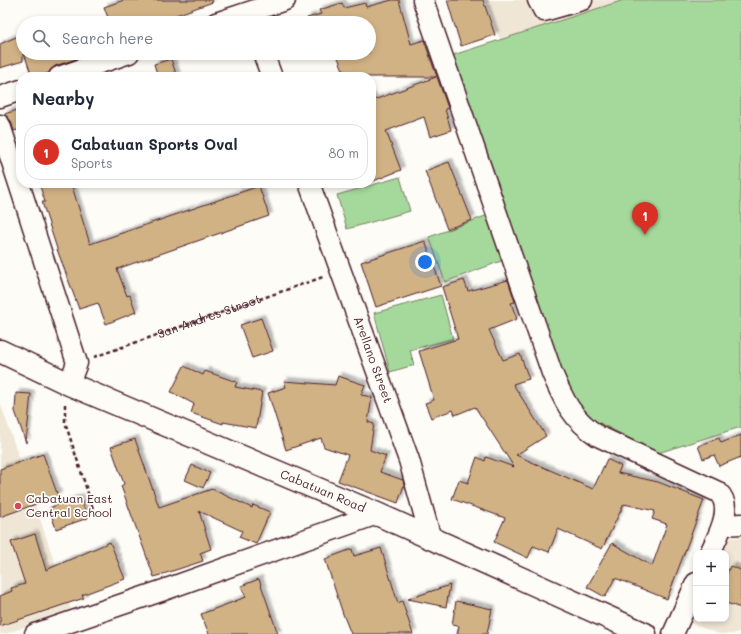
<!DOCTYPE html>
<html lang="en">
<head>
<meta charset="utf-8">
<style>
	:root { --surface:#fff; --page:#f6f6f7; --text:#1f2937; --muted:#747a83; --line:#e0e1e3; --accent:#d93025 }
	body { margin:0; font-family:Mali,sans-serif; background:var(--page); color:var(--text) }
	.controls { position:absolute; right:12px; bottom:12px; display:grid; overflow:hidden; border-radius:8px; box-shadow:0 2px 6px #0003 }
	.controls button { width:36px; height:36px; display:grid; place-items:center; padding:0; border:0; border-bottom:1px solid var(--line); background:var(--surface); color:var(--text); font:20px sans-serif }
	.you { position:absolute; left:425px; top:262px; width:14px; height:14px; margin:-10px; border:3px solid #fff; border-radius:50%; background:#1a73e8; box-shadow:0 0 0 6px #1a73e833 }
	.badge { display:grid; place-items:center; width:26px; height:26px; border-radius:50%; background:var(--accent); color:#fff; font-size:13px; font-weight:700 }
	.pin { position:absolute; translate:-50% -33px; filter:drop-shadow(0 1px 2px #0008) }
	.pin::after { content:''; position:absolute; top:21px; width:14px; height:12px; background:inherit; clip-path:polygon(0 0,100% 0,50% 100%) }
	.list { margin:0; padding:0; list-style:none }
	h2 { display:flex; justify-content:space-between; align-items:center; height:52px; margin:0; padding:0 16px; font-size:17px }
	h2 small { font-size:13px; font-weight:400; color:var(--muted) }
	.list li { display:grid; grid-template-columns:26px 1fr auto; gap:12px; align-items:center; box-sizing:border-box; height:56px; margin:0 8px 8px; padding:0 8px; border:1px solid var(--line); border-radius:16px }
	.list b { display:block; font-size:15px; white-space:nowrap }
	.list p { margin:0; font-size:13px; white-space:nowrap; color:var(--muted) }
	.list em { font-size:13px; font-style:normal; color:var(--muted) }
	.icon { flex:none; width:22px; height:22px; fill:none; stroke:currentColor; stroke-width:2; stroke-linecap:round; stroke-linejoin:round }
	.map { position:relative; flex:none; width:741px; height:634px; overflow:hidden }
	.search { position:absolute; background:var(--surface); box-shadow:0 2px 6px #0003; left:16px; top:16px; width:360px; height:44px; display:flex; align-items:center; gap:10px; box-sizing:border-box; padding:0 14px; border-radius:22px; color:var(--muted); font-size:15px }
	.panel { position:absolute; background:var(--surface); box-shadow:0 2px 6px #0003; left:16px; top:72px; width:360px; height:116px; border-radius:16px }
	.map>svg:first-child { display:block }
</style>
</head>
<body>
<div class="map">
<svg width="741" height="634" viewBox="0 0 741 634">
	<defs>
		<filter id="shadow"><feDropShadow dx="3.5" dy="-3.5" stdDeviation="1" flood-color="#0004"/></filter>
	</defs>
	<rect width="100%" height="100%" fill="#fdfcf7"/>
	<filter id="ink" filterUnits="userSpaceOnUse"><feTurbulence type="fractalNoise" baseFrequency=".025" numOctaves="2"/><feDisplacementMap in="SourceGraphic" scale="8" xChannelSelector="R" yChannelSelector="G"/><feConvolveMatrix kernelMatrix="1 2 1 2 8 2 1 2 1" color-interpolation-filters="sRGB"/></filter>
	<g filter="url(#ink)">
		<g fill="#f0e6d5">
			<polygon points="485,0 623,0 500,40"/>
			<polygon points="0,402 71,610 5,634 0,634"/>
			<polygon points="741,537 741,631 733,634 719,634 690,623 696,609 696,619 726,619 726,553 720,553 726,538"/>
		</g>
		<g fill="#a5d99b" stroke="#787c63">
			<polygon points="624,0 741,0 741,427 658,453 594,420 573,398 561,372 447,57"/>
			<polygon points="400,177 410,211 347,229 337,195"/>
			<polygon points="488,215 504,260 445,282 429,237"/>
			<polygon points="441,295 453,339 410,350 414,365 390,372 374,313"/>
		</g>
		<g fill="#d1b285" stroke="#4a1f2b" filter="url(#shadow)">
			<polygon points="124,0 212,0 213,2 162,20 163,23 110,23 104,7"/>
			<polygon points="392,0 399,0 411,44 424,40 448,108 445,109 451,130 430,137 424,117 386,131 401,170 371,182 371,96 374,100 436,77 346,77 336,53 369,53 369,23 308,23 307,18 321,14 319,10 342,3 344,8 365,3 366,7"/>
			<polygon points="447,0 483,0 495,35 461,46"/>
			<polygon points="23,34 23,61 0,68 0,44"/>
			<polygon points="24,53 94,53 55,66 49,73 35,77 32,77"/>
			<polygon points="171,59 177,77 158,77 154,64"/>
			<polygon points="21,109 21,129 14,131 11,121 4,114"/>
			<polygon points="449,162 472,220 447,229 425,171"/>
			<polygon points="39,183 71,183 90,244 259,186 269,216 117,269 127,296 130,295 136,312 106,324 98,303 79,309 58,252 42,202 45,202"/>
			<polygon points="425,241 441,286 376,307 361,262"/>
			<polygon points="464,280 468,291 508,280 515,302 511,303 517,319 489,330 503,360 520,354 529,379 513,384 546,436 516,455 593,489 607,459 621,466 618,473 658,482 704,500 667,599 615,578 605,597 587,587 612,543 652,566 667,524 652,519 655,511 624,504 602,549 558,529 549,552 533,546 528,558 494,542 505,518 452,499 459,480 468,483 477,457 485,461 486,457 514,467 475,407 455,415 453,410 431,418 425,403 434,400 419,351 458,339 442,287"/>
			<polygon points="261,318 273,351 252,358 240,325"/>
			<polygon points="184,366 203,375 205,371 237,382 235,387 262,392 256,428 223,422 223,424 191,413 194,404 171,392"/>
			<polygon points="338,376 365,385 361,395 372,397 368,422 374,424 370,450 386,456 380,472 403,480 404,485 398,503 338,481 348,455 324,447 321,438 286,450 268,393 286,387 284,381 335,385"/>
			<polygon points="16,393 31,394 26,443 15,411"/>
			<polygon points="741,435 741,457 719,466 714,455 703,459 698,446 719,438 721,443"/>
			<polygon points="135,439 159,507 212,489 252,508 253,505 270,512 256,544 239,537 242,531 199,511 211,549 200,553 203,561 154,577 121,486 124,484 111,447"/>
			<polygon points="43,454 58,496 0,517 0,469"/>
			<polygon points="192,465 210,473 203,488 185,480"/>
			<polygon points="80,497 88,518 56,529 49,508"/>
			<polygon points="35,534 46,570 110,542 125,579 82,595 84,598 0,626 0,596 12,591 11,588 25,584 11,542"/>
			<polygon points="381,548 398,603 402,601 413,634 351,634 343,614 325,559 352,549 354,556"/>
			<polygon points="730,566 741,570 741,608 726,603 726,576"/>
			<polygon points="259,579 278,634 209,634 201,614 246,597 241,586"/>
			<polygon points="450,585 446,607 408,599"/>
			<polygon points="456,601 492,609 487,634 457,634 459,626 452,625"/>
		</g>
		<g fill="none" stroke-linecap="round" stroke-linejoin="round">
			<g stroke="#4a1f2b" stroke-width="23">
				<g id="minor">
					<path d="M423 0 552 373C564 401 572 419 598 436L718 492C735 508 717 537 710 553"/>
					<polyline points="538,0 544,11 582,0"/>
					<polyline points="216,23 285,0"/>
					<polyline points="263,53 272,77"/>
					<polyline points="59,77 129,53"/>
					<polyline points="0,97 21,90"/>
					<polyline points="0,125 77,363 69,384"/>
					<path id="s2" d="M309 183 409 460 431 539"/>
					<polyline points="723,525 741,524"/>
					<polyline points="35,634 161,591 377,514"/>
					<polyline points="673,634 696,583"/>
				</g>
			</g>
			<g stroke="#4a1f2b" stroke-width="25">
				<g id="highway">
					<path id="s3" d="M0 351 69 384 377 514 645 634"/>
				</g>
			</g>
			<g stroke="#4a1f2b" stroke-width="2.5" stroke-dasharray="4 3" stroke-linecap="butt">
				<path id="s1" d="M94 357 323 277"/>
				<polyline points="65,404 65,422 95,515"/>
			</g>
			<use href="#minor" stroke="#fdfcf7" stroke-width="20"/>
			<use href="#highway" stroke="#fdfcf7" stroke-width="22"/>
		</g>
	</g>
	<circle fill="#d1495b" stroke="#fdfcf7" stroke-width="1.5" cx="18" cy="506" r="4"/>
	<g text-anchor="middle" stroke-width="3.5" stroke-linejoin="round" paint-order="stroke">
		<g font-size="12" fill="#4a1f2b" stroke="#fdfcf7">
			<text dy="4" stroke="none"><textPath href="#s1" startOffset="122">San Andres Street</textPath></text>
			<text dy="4" stroke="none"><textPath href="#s2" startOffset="188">Arellano Street</textPath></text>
			<text dy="4" stroke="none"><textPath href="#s3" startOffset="352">Cabatuan Road</textPath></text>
		</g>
		<g font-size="12" fill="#4a1f2b" stroke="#fdfcf7" text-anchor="start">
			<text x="26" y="503">Cabatuan East<tspan x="26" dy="14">Central School</tspan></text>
		</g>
	</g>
</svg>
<div class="controls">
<button>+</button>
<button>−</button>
</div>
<div class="you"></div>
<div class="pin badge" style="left:645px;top:235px">1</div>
<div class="search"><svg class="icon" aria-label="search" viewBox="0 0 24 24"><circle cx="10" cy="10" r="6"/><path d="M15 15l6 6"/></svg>Search here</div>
<section class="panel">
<h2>Nearby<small></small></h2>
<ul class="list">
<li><span class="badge">1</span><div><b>Cabatuan Sports Oval</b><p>Sports</p></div><em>80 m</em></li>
</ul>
</section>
</div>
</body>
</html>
